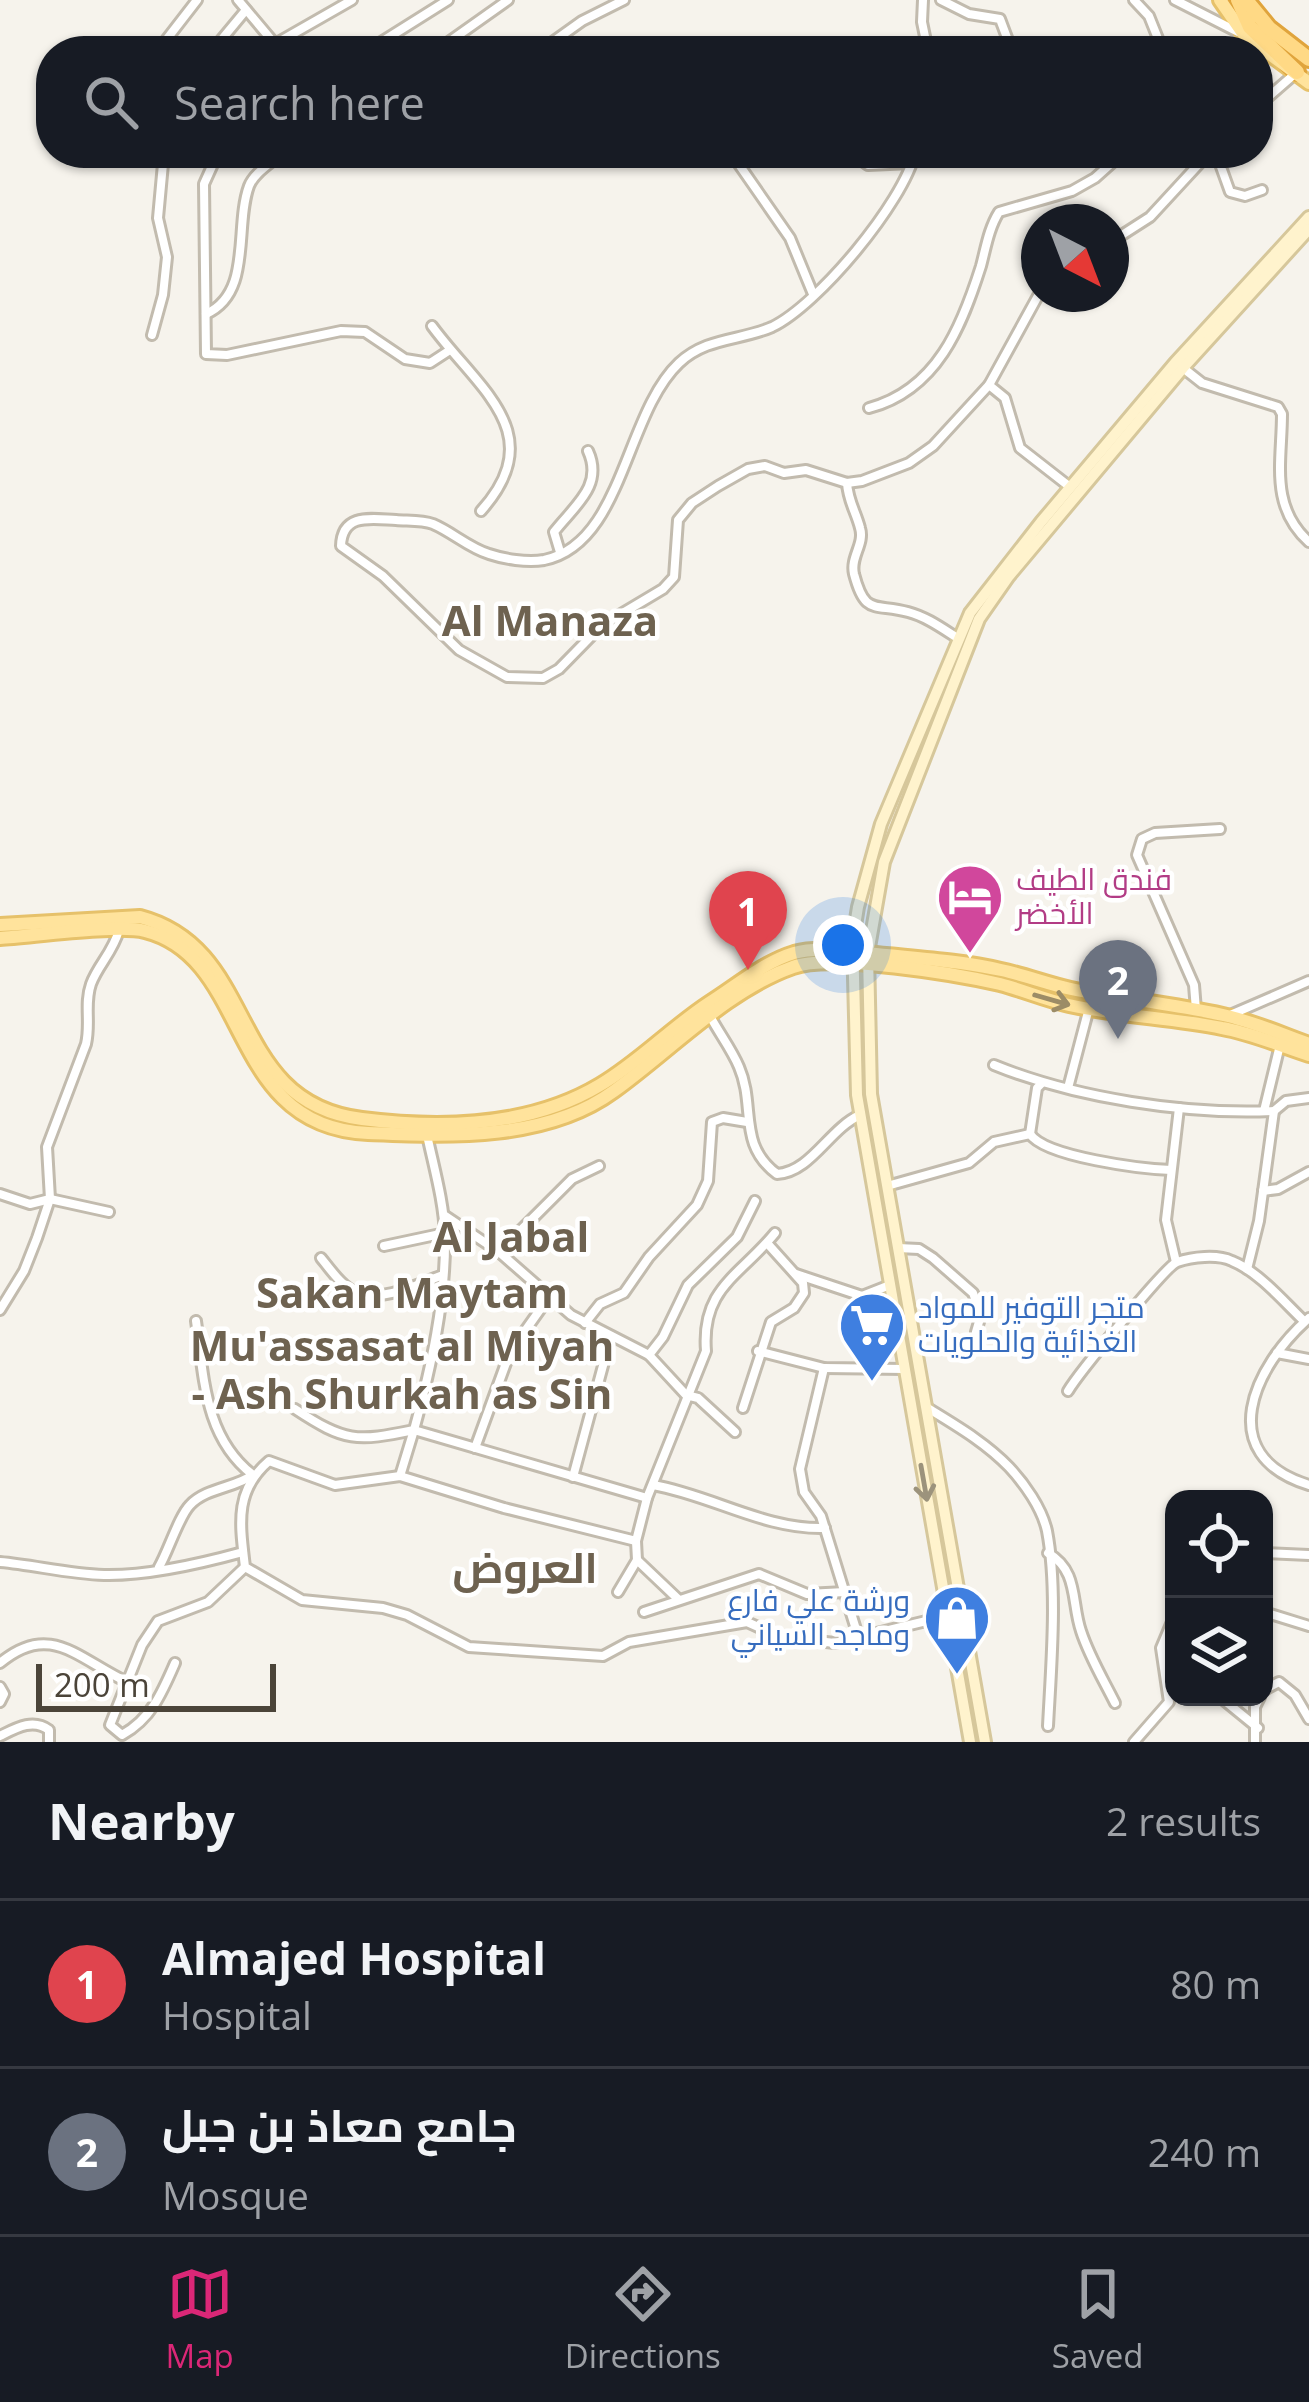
<!DOCTYPE html>
<html lang="en">
<head>
<meta charset="utf-8">
<style>
	:root { --surface:#171b24; --page:#20242c; --text:#f1f3f6; --muted:#9ea1a6; --line:#363941; --accent:#db2777 }
	body { margin:0; font-family:"Open Sans",Cairo,sans-serif; background:var(--page); color:var(--text) }
	.controls { position:absolute; right:36px; bottom:36px; display:grid; overflow:hidden; border-radius:24px; box-shadow:0 3px 9px #0004 }
	.controls button { width:108px; height:108px; display:grid; place-items:center; padding:0; border:0; border-bottom:3px solid var(--line); background:var(--surface); color:var(--text); font:60px sans-serif }
	.compass { position:absolute; left:1021px; top:204px; width:108px; height:108px; border-radius:50%; background:var(--surface); box-shadow:0 3px 9px #0004; rotate:138deg }
	.scale { position:absolute; left:36px; bottom:30px; width:240px; box-sizing:border-box; padding-left:12px; border:6px solid #4b4439; border-top:0; font-size:33px; line-height:42px; white-space:nowrap; color:#4b4439; -webkit-text-stroke:9px #fff; paint-order:stroke }
	.you { position:absolute; left:843px; top:945px; width:42px; height:42px; margin:-30px; border:9px solid #fff; border-radius:50%; background:#1a73e8; box-shadow:0 0 0 18px #1a73e833 }
	.badge { display:grid; place-items:center; width:78px; height:78px; border-radius:50%; background:var(--accent); color:#fff; font-size:39px; font-weight:700 }
	.pin { position:absolute; translate:-50% -99px; filter:drop-shadow(0 3px 6px #0008) }
	.pin::after { content:''; position:absolute; top:63px; width:42px; height:36px; background:inherit; clip-path:polygon(0 0,100% 0,50% 100%) }
	.list { margin:0; padding:0; list-style:none }
	h2 { display:flex; justify-content:space-between; align-items:center; height:156px; margin:0; padding:0 48px; font-size:51px }
	h2 small { font-size:39px; font-weight:400; color:var(--muted) }
	.list li { display:grid; grid-template-columns:78px 1fr auto; gap:36px; align-items:center; box-sizing:border-box; height:168px; padding:0 48px; border-top:3px solid var(--line) }
	.list b { display:block; font-size:45px; white-space:nowrap }
	.list p { margin:0; font-size:39px; white-space:nowrap; color:var(--muted) }
	.list em { font-size:39px; font-style:normal; color:var(--muted) }
	.icon { flex:none; width:66px; height:66px; fill:none; stroke:currentColor; stroke-width:2; stroke-linecap:round; stroke-linejoin:round }
	.map { position:relative; flex:none; width:1309px; height:1742px; overflow:hidden }
	.search { position:absolute; background:var(--surface); box-shadow:0 3px 9px #0004; left:36px; right:36px; top:36px; height:132px; display:flex; align-items:center; gap:30px; box-sizing:border-box; padding:0 42px; border-radius:48px; color:var(--muted); font-size:45px }
	.sheet { height:492px; background:var(--surface) }
	nav { display:flex; justify-content:space-around; align-items:center; box-sizing:border-box; height:168px; border-top:3px solid var(--line); background:var(--surface); font-size:33px; color:var(--muted) }
	nav a { display:grid; justify-items:center; gap:6px }
	nav .on { color:var(--accent) }
	.map>svg:first-child { display:block }
</style>
</head>
<body>
<div class="map">
<svg width="1309" height="1742" viewBox="0 0 1309 1742">
	<rect width="100%" height="100%" fill="#f6f3ec"/>
	<g fill="none" stroke-linecap="round" stroke-linejoin="round">
		<g stroke="#c2bbae" stroke-width="14">
			<g id="minor">
				<polyline points="238,0 275,44"/>
				<polyline points="923,0 922,22 928,51"/>
				<polyline points="941,0 969,14 1000,19 1012,51"/>
				<polyline points="1134,0 1149,16 1163,51"/>
				<polyline points="1175,0 1238,32"/>
				<polyline points="152,51 163,44 197,0"/>
				<polyline points="212,51 246,10"/>
				<polyline points="271,51 275,44 352,0"/>
				<polyline points="367,51 448,0"/>
				<polyline points="436,51 508,0"/>
				<polyline points="540,51 582,21 624,0"/>
				<polyline points="1258,106 1297,72"/>
				<polyline points="218,153 204,184 206,354 227,355 341,331 365,332 405,359 430,363 450,350"/>
				<polyline points="435,153 455,160 484,156"/>
				<polyline points="731,153 790,238 813,294"/>
				<polyline points="851,153 868,165 911,163"/>
				<path d="M915 153C903 203 818 305 772 327 740 341 707 337 679 363 625 414 623 544 544 560 527 563 504 559 489 554 469 548 452 532 433 524 422 520 408 521 396 520 373 519 342 512 341 546L383 576 459 650 507 677 543 678 559 669 601 626 663 589 674 577 678 520 692 503 718 486 748 469 765 466 784 473 806 470 847 483 862 481 909 463 933 446 989 385 1039 294"/>
				<polyline points="1216,153 1230,192 1245,196 1262,190"/>
				<polyline points="1111,242 1150,217 1209,153"/>
				<path d="M206 314C253 293 234 227 249 186 254 173 271 163 282 153"/>
				<path d="M432 326C478 389 551 433 481 511"/>
				<polyline points="152,335 163,295 167,257 158,218 164,153"/>
				<path d="M1183 368 1202 383 1278 407 1282 414C1282 461 1269 506 1309 542"/>
				<polyline points="989,385 1005,398 1020,448 1070,487"/>
				<path d="M869 408C937 390 962 326 981 266 986 247 989 228 999 212L1072 191 1095 178 1123 153"/>
				<path d="M847 483C848 501 856 512 860 528 865 544 850 557 854 574 865 616 874 603 908 612 927 617 943 629 959 639"/>
				<path d="M560 552 554 532C574 506 604 486 588 451"/>
				<polyline points="1196,1010 1194,985 1137,855 1142,839 1155,833 1220,829"/>
				<path d="M710 1016C719 1033 732 1050 739 1067 756 1106 737 1144 777 1174 811 1172 829 1129 860 1115"/>
				<polyline points="1228,1016 1309,981"/>
				<path d="M994 1065C1075 1098 1186 1115 1274 1111L1286 1101 1309 1098"/>
				<polyline points="1068,1088 1089,1008"/>
				<polyline points="1264,1111 1280,1045"/>
				<path d="M1030 1134C1045 1157 1143 1169 1171 1170"/>
				<polyline points="1030,1134 1037,1088 1041,1084"/>
				<polyline points="887,1186 969,1163 994,1142 1030,1134"/>
				<polyline points="1263,1191 1278,1189 1309,1172"/>
				<polyline points="0,1194 30,1204 50,1199 109,1212"/>
				<polyline points="444,1215 499,1252 571,1315 649,1355 686,1395 698,1398 735,1432"/>
				<polyline points="384,1246 445,1233"/>
				<polyline points="898,1248 919,1249 933,1258 973,1293 981,1315 976,1332"/>
				<polyline points="499,1252 572,1179 599,1166"/>
				<path d="M321 1258C330 1269 343 1288 357 1293 384 1302 418 1284 443 1275"/>
				<polyline points="1176,1262 1166,1220 1179,1108"/>
				<polyline points="1247,1269 1259,1221 1274,1111"/>
				<polyline points="796,1274 862,1296 890,1285"/>
				<path d="M0 1310 24 1271 37 1238 50 1199 47 1147 86 1044C91 1023 84 1004 91 984 98 965 113 952 119 930"/>
				<path d="M1309 1318C1254 1366 1212 1455 1309 1485"/>
				<polyline points="585,1323 600,1304 624,1293 649,1257 697,1205 708,1181 712,1122 723,1118 747,1122"/>
				<polyline points="758,1351 824,1368 905,1369"/>
				<polyline points="1277,1353 1309,1359"/>
				<polyline points="649,1355 663,1337 688,1285 737,1237 755,1201"/>
				<polyline points="824,1368 800,1469 804,1492 821,1516 859,1639"/>
				<path d="M1068 1391C1078 1374 1165 1267 1177 1262 1192 1257 1217 1254 1232 1261 1259 1272 1283 1301 1304 1321"/>
				<path d="M926 1407C955 1425 985 1442 1009 1467 1024 1483 1042 1508 1047 1531 1058 1589 1051 1667 1048 1726"/>
				<polyline points="743,1408 771,1322 794,1308 804,1293 803,1283 767,1243"/>
				<path d="M295 1409C345 1442 356 1442 414 1430 431 1368 446 1300 445 1236 444 1202 434 1168 427 1135"/>
				<polyline points="475,1448 510,1352 549,1297"/>
				<polyline points="400,1476 414,1430 647,1498"/>
				<polyline points="573,1477 611,1336"/>
				<path d="M653 1485C711 1495 765 1530 825 1528"/>
				<path d="M636 1541 504 1508 400 1476 335 1485 269 1461C234 1491 240 1524 245 1567L302 1600 383 1608 407 1615 469 1647 603 1656 629 1642 747 1622 780 1637 835 1643 947 1616"/>
				<path d="M1048 1553C1079 1571 1071 1602 1081 1631 1089 1656 1103 1679 1115 1703"/>
				<polyline points="1264,1553 1309,1555"/>
				<polyline points="637,1560 678,1599"/>
				<path d="M0 1562C34 1565 69 1574 104 1575 145 1576 203 1563 243 1552"/>
				<path d="M159 1567C168 1552 179 1516 190 1505 206 1488 234 1488 253 1475 204 1437 204 1377 196 1321"/>
				<path d="M618 1592 637 1560 636 1541 647 1498 706 1351C701 1288 740 1276 775 1233"/>
				<polyline points="644,1612 759,1574 807,1594 845,1592"/>
				<polyline points="1264,1612 1309,1626"/>
				<path d="M0 1663C50 1621 78 1659 127 1682"/>
				<path d="M175 1663C162 1693 151 1719 122 1735L110 1725 142 1645 158 1621 208 1602 245 1567"/>
				<polyline points="0,1687 4,1694 0,1702"/>
				<polyline points="1264,1690 1279,1682 1295,1695 1309,1719"/>
				<polyline points="1220,1697 1258,1728"/>
				<path d="M0 1736C16 1728 33 1718 49 1730V1742"/>
				<polyline points="1134,1742 1169,1702 1161,1648 1174,1617"/>
				<polyline points="1255,1742 1255,1707 1260,1697"/>
			</g>
		</g>
		<g stroke="#d6c79b" stroke-width="16">
			<g id="secondary">
				<polyline points="970,1742 857,1095 853,938 858,907 881,824 970,613 1041,522 1175,363 1309,217"/>
				<polyline points="985,1742 871,1094 868,953 884,862 979,619 1009,576 1183,368 1309,229"/>
			</g>
		</g>
		<g stroke="#e6c16a" stroke-width="18">
			<g id="primary">
				<polyline points="1220,0 1245,36 1309,83"/>
				<path d="M0 925 140 917C261 949 225 1102 362 1119 441 1129 530 1127 600 1085 639 1062 671 1028 709 1003 736 986 764 962 794 953 816 947 844 951 867 953 911 958 957 960 1001 970 1025 975 1048 984 1071 989 1122 999 1173 1004 1223 1015 1252 1021 1281 1034 1309 1044"/>
				<path d="M0 938C33 936 118 924 145 931 253 958 225 1127 368 1133 448 1136 546 1141 614 1091 670 1051 727 990 793 967 831 953 957 974 1000 984 1023 990 1046 1000 1069 1005 1119 1016 1172 1018 1222 1028 1251 1033 1281 1046 1309 1055"/>
			</g>
		</g>
		<g stroke="#e0a43c" stroke-width="20">
			<g id="trunk">
				<polyline points="1238,0 1250,27 1297,72"/>
				<polyline points="1246,0 1269,28 1309,59"/>
			</g>
		</g>
		<use href="#minor" stroke="#fff" stroke-width="8"/>
		<use href="#secondary" stroke="#fff3cd" stroke-width="10"/>
		<use href="#primary" stroke="#ffe39c" stroke-width="12"/>
		<use href="#trunk" stroke="#ffd985" stroke-width="14"/>
	</g>
	<defs><path id="oneway-shaft" d="M-6 0H5M1.5-3L5.5 0L1.5 3" fill="none" stroke-width="1.6" stroke-linecap="round" stroke-linejoin="round" transform="scale(3)"/></defs>
	<use stroke="#9c8c66" href="#oneway-shaft" transform="translate(1052 1000) rotate(16)"/>
	<use stroke="#9c937c" href="#oneway-shaft" transform="translate(924 1483) rotate(80)"/>
	<defs>
		<g id="hotel-pin" transform="scale(3.45)"><path d="M0 17L-7.5 6A9.5 9.5 0 1 1 7.5 6Z" fill="#d1479c" stroke="#fff"/><path d="M-6-4.5h1.5V1H6V5H4.5V3h-9V5H-6ZM-4 0a1.8 1.8 0 1 1 3.6 0ZM.5 0V-2.5h3Q6-2.5 6 0Z" fill="#fff"/></g>
		<g id="supermarket-pin" transform="scale(3.45)"><path d="M0 17L-7.5 6A9.5 9.5 0 1 1 7.5 6Z" fill="#3f7fe0" stroke="#fff"/><path d="M-6-5.5h2.5l.6 2H6L4.5 2H-2.5L-4.4-4H-6ZM-1.5 3.2a1.3 1.3 0 1 0 .1 0ZM3 3.2a1.3 1.3 0 1 0 .1 0Z" fill="#fff"/></g>
		<g id="shop-pin" transform="scale(3.45)"><path d="M0 17L-7.5 6A9.5 9.5 0 1 1 7.5 6Z" fill="#3f7fe0" stroke="#fff"/><path d="M-5-2.5h2.3a2.7 3.5 0 0 1 5.4 0H5L5.5 6h-11ZM-1.5-2.5h3a1.5 2.3 0 0 0-3 0Z" fill="#fff"/></g>
	</defs>
	<g fill-rule="evenodd">
		<use href="#hotel-pin" x="970" y="897"/>
		<use href="#supermarket-pin" x="872" y="1325"/>
		<use href="#shop-pin" x="957" y="1618"/>
	</g>
	<g text-anchor="middle" stroke-width="9" stroke-linejoin="round" paint-order="stroke">
		<g font-size="30" fill="#b23c85" stroke="#fff" text-anchor="start">
			<text x="1016" y="890">فندق الطيف<tspan x="1016" dy="34">الأخضر</tspan></text>
		</g>
		<g font-size="30" fill="#366cbe" stroke="#fff" text-anchor="start">
			<text x="918" y="1318">متجر التوفير للمواد<tspan x="918" dy="34">الغذائية والحلويات</tspan></text>
			<text x="910" y="1611" text-anchor="end">ورشة علي فارع<tspan x="910" dy="34">وماجد السياني</tspan></text>
		</g>
		<g font-size="42" font-weight="bold" fill="#6e6250" stroke="#fff">
			<text x="550" y="636">Al Manaza</text>
			<text x="511" y="1252">Al Jabal</text>
			<text x="412" y="1308">Sakan Maytam</text>
			<text x="402" y="1361">Mu'assasat al Miyah<tspan x="402" dy="48">- Ash Shurkah as Sin</tspan></text>
			<text x="525" y="1583">العروض</text>
		</g>
	</g>
</svg>
<div class="controls">
<button><svg class="icon" aria-label="locate" viewBox="0 0 24 24"><circle cx="12" cy="12" r="6"/><path d="M12 2v4M12 18v4M2 12h4M18 12h4"/></svg></button>
<button><svg class="icon" aria-label="layers" viewBox="0 0 24 24"><path d="M12 4l9 5-9 5-9-5zM3 14l9 5 9-5"/></svg></button>
</div>
<svg class="compass" viewBox="-18 -18 36 36"><path d="M0-13l5 13h-10z" fill="#e53935"/><path d="M0 13l5-13h-10z" fill="#9ea1a6"/></svg>
<div class="scale">200 m</div>
<div class="you"></div>
<div class="pin badge" style="left:748px;top:970px;background:#e0444e">1</div>
<div class="pin badge" style="left:1118px;top:1039px;background:#6b7280">2</div>
<div class="search"><svg class="icon" aria-label="search" viewBox="0 0 24 24"><circle cx="10" cy="10" r="6"/><path d="M15 15l6 6"/></svg>Search here</div>
</div>
<section class="sheet">
<h2>Nearby<small>2 results</small></h2>
<ul class="list">
<li><span class="badge" style="background:#e0444e">1</span><div><b>Almajed Hospital</b><p>Hospital</p></div><em>80 m</em></li>
<li><span class="badge" style="background:#6b7280">2</span><div><b>جامع معاذ بن جبل</b><p>Mosque</p></div><em>240 m</em></li>
</ul>
</section>
<nav>
<a class="on"><svg class="icon" aria-label="map" viewBox="0 0 24 24"><path d="M3 6l6-2 6 2 6-2v14l-6 2-6-2-6 2zM9 4v14M15 6v14"/></svg>Map</a>
<a><svg class="icon" aria-label="directions" viewBox="0 0 24 24"><path d="M12 3l9 9-9 9-9-9zM9 14v-3h6M13 9l2 2-2 2"/></svg>Directions</a>
<a><svg class="icon" aria-label="saved" viewBox="0 0 24 24"><path d="M7 4h10v16l-5-4-5 4z"/></svg>Saved</a>
</nav>
</body>
</html>
